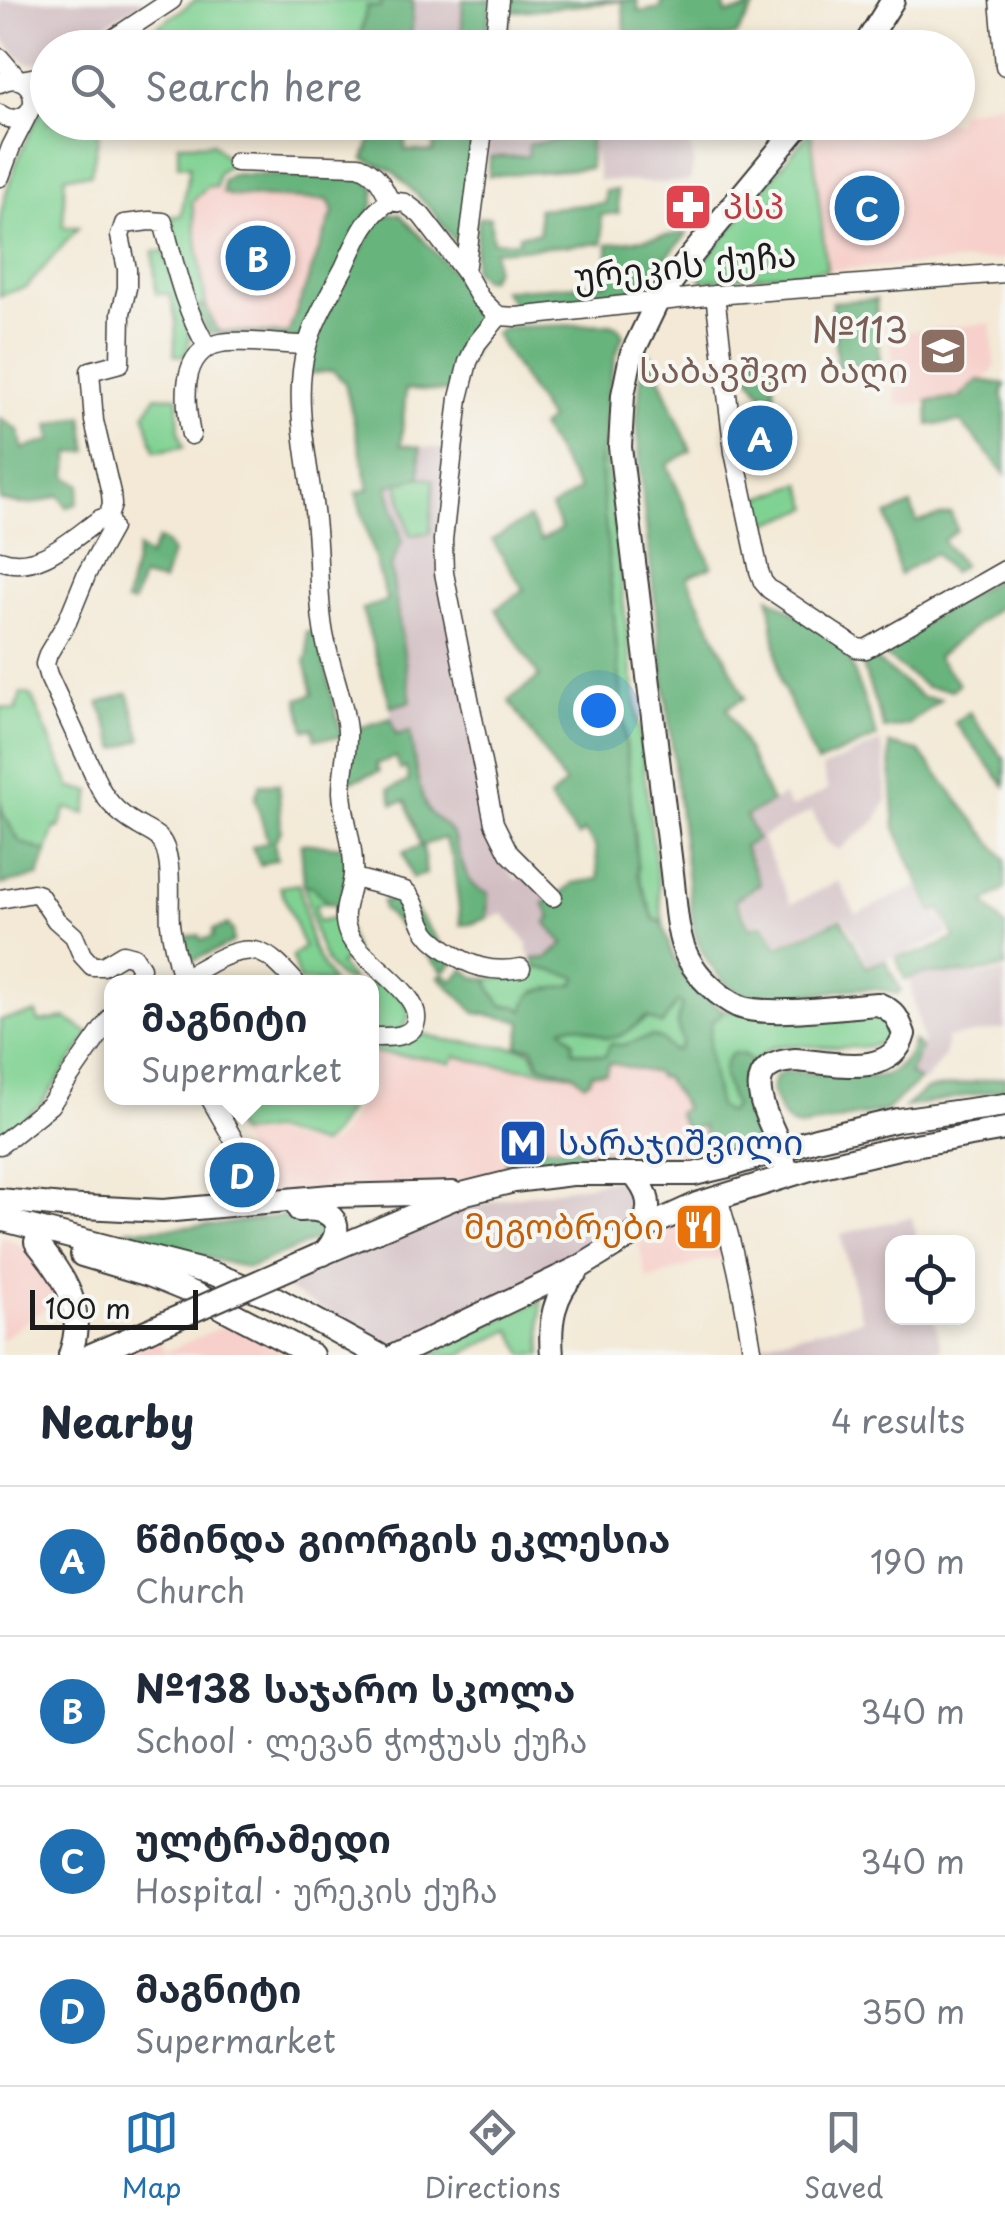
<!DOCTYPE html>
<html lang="en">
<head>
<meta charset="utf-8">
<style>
	:root { --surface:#fff; --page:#f2f2f3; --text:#1f2937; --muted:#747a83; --line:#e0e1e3; --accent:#1f6fb2 }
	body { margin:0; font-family:"Playpen Sans","Noto Sans Georgian",sans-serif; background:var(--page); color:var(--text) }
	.controls { position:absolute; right:30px; bottom:30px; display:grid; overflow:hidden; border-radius:20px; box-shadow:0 5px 15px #0003 }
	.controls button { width:90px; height:90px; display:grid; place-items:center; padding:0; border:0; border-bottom:2px solid var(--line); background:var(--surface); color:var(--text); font:50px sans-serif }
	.scale { position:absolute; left:30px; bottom:25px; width:168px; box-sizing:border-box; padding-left:10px; border:5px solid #1c1c1c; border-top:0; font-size:28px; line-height:35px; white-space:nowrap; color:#1c1c1c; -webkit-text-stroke:8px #f6f6f2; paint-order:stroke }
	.you { position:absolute; left:598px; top:710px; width:35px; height:35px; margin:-25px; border:8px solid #fff; border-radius:50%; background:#1a73e8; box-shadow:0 0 0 15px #1a73e833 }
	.badge { display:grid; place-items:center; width:65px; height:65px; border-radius:50%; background:var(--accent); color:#fff; font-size:32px; font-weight:700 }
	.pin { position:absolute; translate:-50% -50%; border:5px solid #fff; box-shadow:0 2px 10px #0006 }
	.popup { position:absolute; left:104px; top:975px; width:275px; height:130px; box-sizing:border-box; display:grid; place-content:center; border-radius:20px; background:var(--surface); filter:drop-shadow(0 2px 8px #0005); font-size:32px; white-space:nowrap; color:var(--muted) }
	.popup b { font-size:38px; color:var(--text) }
	.popup::after { content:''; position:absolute; left:50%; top:100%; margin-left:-20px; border:20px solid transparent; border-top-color:var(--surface) }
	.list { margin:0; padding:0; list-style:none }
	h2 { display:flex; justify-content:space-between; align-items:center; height:130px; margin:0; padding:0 40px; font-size:42px }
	h2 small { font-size:32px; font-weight:400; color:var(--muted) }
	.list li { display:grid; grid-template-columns:65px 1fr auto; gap:30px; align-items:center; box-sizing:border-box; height:150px; padding:0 40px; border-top:2px solid var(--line) }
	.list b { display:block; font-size:38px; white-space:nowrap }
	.list p { margin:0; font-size:32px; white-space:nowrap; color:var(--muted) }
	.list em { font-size:32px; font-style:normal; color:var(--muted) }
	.icon { flex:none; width:55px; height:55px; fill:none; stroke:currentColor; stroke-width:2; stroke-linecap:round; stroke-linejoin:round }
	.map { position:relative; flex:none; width:1005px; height:1355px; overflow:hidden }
	.search { position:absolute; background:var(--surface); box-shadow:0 5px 15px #0003; left:30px; right:30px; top:30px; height:110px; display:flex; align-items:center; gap:25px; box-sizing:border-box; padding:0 35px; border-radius:55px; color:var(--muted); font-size:38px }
	.sheet { height:730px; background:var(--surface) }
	nav { display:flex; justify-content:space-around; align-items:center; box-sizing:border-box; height:140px; border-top:2px solid var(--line); background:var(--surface); font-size:28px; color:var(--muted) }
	nav a { display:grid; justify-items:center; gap:5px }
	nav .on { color:var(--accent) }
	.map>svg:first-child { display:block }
</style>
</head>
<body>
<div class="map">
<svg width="1005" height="1355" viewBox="0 0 1005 1355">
	<rect width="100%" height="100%" fill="#f6f6f2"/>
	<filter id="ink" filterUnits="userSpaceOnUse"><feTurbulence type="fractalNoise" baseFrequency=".01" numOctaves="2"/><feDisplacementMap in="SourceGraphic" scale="20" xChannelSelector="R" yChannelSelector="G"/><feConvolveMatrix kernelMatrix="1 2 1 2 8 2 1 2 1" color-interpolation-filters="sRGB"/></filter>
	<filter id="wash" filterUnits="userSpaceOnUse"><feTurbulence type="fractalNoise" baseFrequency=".0048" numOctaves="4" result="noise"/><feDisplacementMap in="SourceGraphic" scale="40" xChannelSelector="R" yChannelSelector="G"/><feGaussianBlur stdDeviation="2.25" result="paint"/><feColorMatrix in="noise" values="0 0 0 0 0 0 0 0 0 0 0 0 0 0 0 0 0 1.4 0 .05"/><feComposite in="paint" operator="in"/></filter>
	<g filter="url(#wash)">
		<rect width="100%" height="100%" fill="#f3e9d6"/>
		<g fill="#f7d0cb">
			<polygon points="1002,102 1005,136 1005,259 827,270 811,130 817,122 958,122 958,112"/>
			<polygon points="209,186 223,188 223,193 232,196 328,200 333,212 288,334 219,331 215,327 206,305 192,202"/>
			<polygon points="991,323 995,368 966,400 897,405 890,333"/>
			<polygon points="372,1055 417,1058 453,1066 456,1057 487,1064 574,1074 579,1082 609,1063 656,1073 664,1076 685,1109 702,1126 712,1159 689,1166 554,1163 530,1167 506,1175 462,1180 267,1193 237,1135 270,1134 322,1148 333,1142 352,1119 359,1098 372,1098"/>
			<polygon points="714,1210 728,1257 707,1260 648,1280 638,1243 673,1226"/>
			<polygon points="0,1238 12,1241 42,1258 62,1295 0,1341"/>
			<polygon points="230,1323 290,1355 124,1355 158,1339 165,1352"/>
		</g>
		<g fill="#d2bec2">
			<polygon points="0,0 140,0 143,3 64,47 48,48 47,58 36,63 26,63 17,56 5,41 0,30"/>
			<polygon points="413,0 463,0 461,47 411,47"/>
			<polygon points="686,128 694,162 690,181 661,183 599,180 594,154 487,158 488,143"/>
			<polygon points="420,447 449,449 437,539 507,856 501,861 517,880 524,875 550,901 564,944 547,958 533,959 527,949 529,946 504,914 487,918 488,893 479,891 470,882 451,830 427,812 410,732 395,735 391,718 391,707 410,701 391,567 402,541 387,485 398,483 410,534 434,480 420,477"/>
			<polygon points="880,742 884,755 887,800 877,820 838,850 827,842 812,811 761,837 791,904 839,881 856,914 918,886 930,914 939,911 949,934 921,947 869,965 843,916 779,944 765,920 752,926 737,900 758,888 728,825 783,796 791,808 828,790 822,768"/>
			<polygon points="941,970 978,976 1005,972 1005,1029 947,1038 944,1057 924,1082 910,1074 920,1056 923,1041 908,976"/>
			<polygon points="618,1178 629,1183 639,1197 636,1222 514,1292 389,1348 280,1285 440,1217 506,1198 582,1186"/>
			<polygon points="912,1217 917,1242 892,1242 892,1318 934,1318 942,1350 916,1355 763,1355 761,1343 862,1320 840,1234"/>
		</g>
		<g fill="#80d293" stroke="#4e7758" stroke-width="2.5">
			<polygon points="196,0 382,0 382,7 367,6 358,47 126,48"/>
			<path d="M47 104 48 122 85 123 99 134 91 174 65 176 63 227H79L27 287 3 294 0 297C0 272 0 244 0 219 5 188 28 127 47 104Z"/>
			<polygon points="811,130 827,270 702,281 698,272 700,267"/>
			<polygon points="213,143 231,163 218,174 216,187 208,186 192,202 206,305 194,309 177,260 172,216 181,216 190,166 178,165 178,144"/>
			<path d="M164 251C174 281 199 326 185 356L174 355 176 323 170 294H156L153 252Z"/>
			<polygon points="156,396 178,397 179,431 184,447 155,451 145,414"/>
			<polygon points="605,445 605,452 663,923 654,919 638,875 600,465 600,449"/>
			<polygon points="420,477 434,480 430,533 410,535 398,483"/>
			<polygon points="801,483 810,508 761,526 752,501"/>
			<polygon points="21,693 31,695 71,788 91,791 86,814 66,808 59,828 55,827 47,852 20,842 3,814 0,801 0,707 16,710"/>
			<polygon points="299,884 312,947 332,982 299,981 292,956 304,947 280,887"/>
			<path d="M304 885 312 886 327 903 315 905 318 921 334 918 337 904 340 906 355 953 339 965 353 981C320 982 310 911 304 885Z"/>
			<polygon points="536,967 578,976 575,983 563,990 549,988 524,1012 509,1005 503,1006 493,993 487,979 532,975"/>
			<polygon points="377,974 405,1001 410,1014 402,1031 372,1033 372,982 367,982"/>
			<path d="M679 1000 682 1004 677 1022 682 1042 678 1050H672L652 1036 623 1046 605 1056 574 1051 571 1046 574 1042 561 1028C578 1021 591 1029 606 1038 633 1031 655 1013 679 1000Z"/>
			<path d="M723 1010 881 1013C885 1019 892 1026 889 1035 881 1059 794 1039 772 1048 766 1050 759 1059 753 1063L743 1054 728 1090 734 1107 728 1114 718 1108C716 1084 701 1045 711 1022 713 1019 720 1012 723 1010Z"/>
			<polygon points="36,1013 39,1022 66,1018 90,1034 41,1104 0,1137 0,1020"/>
			<polygon points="424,1034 444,1040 521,1048 531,1051 538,1065 574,1074 487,1064 456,1056 451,1063 419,1057 375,1053 372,1046 404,1042"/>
			<polygon points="223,1098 255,1098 260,1100 288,1103 301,1098 354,1099 332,1135 321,1145 271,1130 238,1134 222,1103"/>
			<polygon points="541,1300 542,1355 524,1355 511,1330 460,1355 428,1355"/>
		</g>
		<g fill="#68b47d" stroke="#42684c" stroke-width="2.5" fill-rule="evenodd">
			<polygon points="382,0 413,0 411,47 358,47 367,6 381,7"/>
			<polygon points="463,0 491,0 486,47 461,48"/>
			<polygon points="505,0 637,0 639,12 661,8 661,0 723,0 726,14 747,10 747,0 759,0 736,36 627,47 622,1 509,12 508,47 500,48"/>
			<polygon points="370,123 406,123 405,150 433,152 435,128 455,129 456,123 478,123 463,252 430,208 393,171 364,159 375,127"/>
			<polygon points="590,135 590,168 489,176 490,157 528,156 529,144"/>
			<polygon points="233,174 354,177 367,179 375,188 373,205 305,340 209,333 194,309 206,305 215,327 219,331 288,334 333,212 328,200 232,196 223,193 223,180"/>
			<polygon points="617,190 619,213 601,215 603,243 494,251 495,269 489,279 483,279 473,270 479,218 490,217 493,242 519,241 519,235 540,233 538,209 605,203 605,191"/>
			<polygon points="390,214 400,214 462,282 486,320 454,392 406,389 401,445 420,447 420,477 388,486 402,541 391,567 411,701 391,707 362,609 387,601 356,493 369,489 345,383 333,371 307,374 316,333 379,217"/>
			<polygon points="684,233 687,234 635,292 515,305 502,290 608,283 608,244"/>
			<polygon points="876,299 880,364 837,367 832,302"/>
			<path d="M611 324 618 327 623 335C609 371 605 406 605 445L600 449V465L638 875 654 919 663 923C676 972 682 980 723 1010L718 1018 712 1021C704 1054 715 1076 718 1107L728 1113 734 1107C728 1089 715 1067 733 1053L743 1054 753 1063 746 1089 759 1136 755 1141 711 1155 702 1126 686 1129 677 1113 685 1108 664 1077 660 1078 655 1073 609 1063 606 1073H592L590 1080 584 1084 574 1074 541 1065 532 1047 517 1046 520 1038 522 1021 476 1013 439 977 443 973 453 981 463 969 475 977 487 979 493 993 503 1006H516L524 1011C531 978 553 995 575 983L577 977 536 967 533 959 547 958 564 944 546 923 551 918 544 903 560 895 573 883 599 879 595 846 584 831 578 837 549 799 565 784 509 700 539 677 496 609 524 590 492 540 529 518 541 540 561 529 551 508 579 490 540 427 549 420 495 334 502 328 510 327ZM678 1001 682 1004 677 1022 682 1042 678 1050H672L661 1039 652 1036 623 1045 610 1044 605 1056 574 1051 572 1047 574 1043 562 1028C585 1017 597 1043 617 1037 628 1034 637 1024 646 1017L662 1025Z"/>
			<path d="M650 354 691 451 667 465 712 566 687 577 745 698 727 708 772 802 746 816 757 839 744 847 760 884 735 900 750 928 764 924 778 947 841 919 867 967 885 960 901 991 896 994C879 987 859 988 842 990 816 994 771 1004 747 996 721 988 702 956 694 932L644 510 637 420 641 376Z"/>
			<polygon points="771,354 775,396 764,397 735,356"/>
			<polygon points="978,380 1005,384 1002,395 1005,405 1005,474 961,422 929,425 928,401 959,398"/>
			<path d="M83 416 88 451 70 453 67 477 81 485 77 504 67 507 59 495C37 505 23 507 0 500V418L18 430 23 449 52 440 49 425Z"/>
			<polygon points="911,505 917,522 951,513 957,530 943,541 963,565 952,573 935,553 899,575 887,515"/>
			<polygon points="158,539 167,544 172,553 163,582 142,577 133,603 126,602 138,548 149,557"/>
			<polygon points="1005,574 1005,602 937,657 959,684 952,690 926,687 876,649"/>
			<polygon points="769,597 844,644 877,737 817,763 781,683"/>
			<polygon points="317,631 342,737 315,739 313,728 305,730 298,699 313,694 305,661 308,654 306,632"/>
			<polygon points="867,653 922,697 941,699 908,725 884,729 861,661"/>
			<polygon points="128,693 142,739 117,749 99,703"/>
			<polygon points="969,712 1005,760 1005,786 955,723"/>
			<path d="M391 718 396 735 410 731C413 753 418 790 427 808 432 820 448 823 453 836 461 854 464 889 488 893L487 918 471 924 461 925 453 860 444 838 423 845 426 874 412 878 403 852 421 846 406 801 393 804 389 789 409 781 406 768 400 770 396 757 376 764 379 772 345 783 349 726 356 729Z"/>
			<polygon points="889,744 919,751 1005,859 1005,889 985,903 1005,927 1005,968 975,973 921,974 905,980 896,957 928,951 955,938 941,909 932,912 895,828"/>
			<polygon points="260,784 279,784 281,831 274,842 277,859 260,865 252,847 268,842 255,798"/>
			<polygon points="0,801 3,814 20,842 47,852 39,876 0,885"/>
			<polygon points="301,843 345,847 349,867 340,906 327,903 312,886 304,885"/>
			<polygon points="393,890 401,892 454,962 446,970 441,970 383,909 382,901 391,900"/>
			<polygon points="228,925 233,931 233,943 187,963 177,938 199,935 201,940 213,937 213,930"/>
			<path d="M913 1041 921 1048 909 1074 920 1080 885 1111 800 1127C782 1125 778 1106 771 1091L775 1077 784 1071 883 1077C897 1070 912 1057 913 1041Z"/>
			<polygon points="1005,1077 1005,1089 905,1107 925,1090"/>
			<polygon points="535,1147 576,1147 579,1151 629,1154 628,1162 561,1157 506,1167 506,1156"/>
			<polygon points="306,1215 320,1222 323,1228 321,1235 316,1240 249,1268 124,1239 124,1233 127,1230 217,1225 282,1216"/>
		</g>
	</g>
	<g filter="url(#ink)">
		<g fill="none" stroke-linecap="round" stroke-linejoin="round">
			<g stroke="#3c3b38" stroke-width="21">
				<g id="minor">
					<polyline points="999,0 1005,66"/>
					<polyline points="99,48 172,0"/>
					<polyline points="494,48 499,0"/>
					<polyline points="0,58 18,79"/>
					<polyline points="20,80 48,75"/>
					<path d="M0 83C18 73 34 84 33 104L11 147 0 177"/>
					<path d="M0 114C10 121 19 120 28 113"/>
					<path d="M236 162 359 166C377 173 382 184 390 201"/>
					<polyline points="465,272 484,122"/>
					<polyline points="715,295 734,452 759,571 763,582 769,589 857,648 866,649 1005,570"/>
					<polyline points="499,316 477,343 468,362 459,398 443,540 444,573 494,823 509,853 553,897"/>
					<path d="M191 435C185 405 178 350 221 343 245 339 281 345 307 345"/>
					<path d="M0 560C37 574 72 539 100 519L108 517"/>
					<path d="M354 878 405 891C416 900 417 914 423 926 428 937 436 942 445 949 470 967 491 973 521 968"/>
					<polyline points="0,899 33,893 39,895 56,920 74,936 82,955 92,966 103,966 123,954 134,957 141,968 135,982"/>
					<path d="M182 978C177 961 172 942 170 924 168 901 175 855 159 838 154 833 144 829 138 825 115 812 102 797 93 772L48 675 45 664 48 654 67 622 87 573 112 528 108 517 112 505 111 493 94 421 90 371 120 363 121 313 127 288V269L120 236 124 224 150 221 163 222C175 265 184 309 208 348"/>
					<path d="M176 982C188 975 200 969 212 962 253 941 266 949 295 982"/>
					<path d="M372 1037C387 1037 414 1039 416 1020 420 991 359 960 348 933 339 911 352 894 353 874 355 846 343 819 342 792 342 771 348 752 347 731 344 697 328 663 323 628 318 596 319 563 316 530 312 475 291 404 306 350 313 322 330 294 344 268 356 242 365 216 390 201L405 203 421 215 465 272 480 298 493 311 499 316 517 317 715 295 1005 273"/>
					<polyline points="210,1098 269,1202"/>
					<polyline points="0,1145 50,1105 112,1016"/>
					<path d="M717 1196C735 1248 744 1302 753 1355"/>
				</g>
			</g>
			<g stroke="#3c3b38" stroke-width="26">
				<g id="major">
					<polyline points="863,48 893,0"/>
					<path d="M633 1174C649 1193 653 1206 642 1229"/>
					<path d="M788 1175C784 1162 781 1150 776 1137 762 1106 740 1063 795 1060 830 1062 892 1080 904 1034 898 1018 895 1011 878 1004 846 1006 766 1018 738 1006 719 997 698 977 688 958 676 936 675 898 672 873L620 447 623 395 631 356 658 300 687 261 802 122"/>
					<polyline points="0,1200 63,1206 163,1211 331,1196 453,1193"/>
					<path d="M299 1210C333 1206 350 1226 323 1254"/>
					<polyline points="0,1219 214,1274 275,1298 379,1355"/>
					<path d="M36 1242C65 1278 87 1308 70 1355"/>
					<polyline points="82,1255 149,1275 198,1295 312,1355"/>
					<polyline points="317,1256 466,1193 514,1181 572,1174 694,1174 728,1166 816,1139 898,1120 1005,1105"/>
					<polyline points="91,1355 156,1327"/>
					<polyline points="396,1355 580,1267 642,1229 697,1204 810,1169 898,1148 1005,1129"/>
					<path d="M552 1355C549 1323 553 1295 577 1271"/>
				</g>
			</g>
			<use href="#minor" stroke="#fff" stroke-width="18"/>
			<use href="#major" stroke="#fff" stroke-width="22"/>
			<g stroke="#3c3b38" stroke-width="26" stroke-linecap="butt">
				<polyline id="major-bridge" points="156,1327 317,1256"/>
			</g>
			<use href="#major-bridge" stroke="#fff" stroke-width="22"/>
		</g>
	</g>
	<defs>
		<g id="pharmacy-square" transform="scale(2.5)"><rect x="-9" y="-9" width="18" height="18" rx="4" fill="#e0444e" stroke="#f6f6f2"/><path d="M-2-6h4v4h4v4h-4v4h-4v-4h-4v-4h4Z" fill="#fff"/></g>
		<g id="school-square" transform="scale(2.5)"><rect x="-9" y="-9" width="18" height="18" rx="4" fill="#8d6e63" stroke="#f6f6f2"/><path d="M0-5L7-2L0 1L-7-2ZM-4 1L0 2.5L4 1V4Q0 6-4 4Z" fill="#fff"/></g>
		<g id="metro-square" transform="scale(2.5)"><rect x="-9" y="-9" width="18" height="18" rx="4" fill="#1a4fb4" stroke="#f6f6f2"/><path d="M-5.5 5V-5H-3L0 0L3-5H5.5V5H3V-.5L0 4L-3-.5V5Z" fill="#fff"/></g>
		<g id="restaurant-square" transform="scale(2.5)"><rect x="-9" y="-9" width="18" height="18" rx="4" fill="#e8710a" stroke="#f6f6f2"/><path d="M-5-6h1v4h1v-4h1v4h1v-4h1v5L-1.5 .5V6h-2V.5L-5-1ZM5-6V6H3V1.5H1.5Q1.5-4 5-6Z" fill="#fff"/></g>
	</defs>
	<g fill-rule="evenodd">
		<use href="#pharmacy-square" x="688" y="207"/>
		<use href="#school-square" x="943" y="351"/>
		<use href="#metro-square" x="523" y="1143"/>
		<use href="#restaurant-square" x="699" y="1227"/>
	</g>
	<g text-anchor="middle" stroke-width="8" stroke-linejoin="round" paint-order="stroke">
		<g font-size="35" fill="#be3a42" stroke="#f6f6f2" text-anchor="start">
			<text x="723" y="219">პსპ</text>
		</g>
		<g font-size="35" fill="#1c1c1c" stroke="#f6f6f2">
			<text transform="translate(685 266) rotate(-6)" y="12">ურეკის ქუჩა</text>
		</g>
		<g font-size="35" fill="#785e54" stroke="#f6f6f2" text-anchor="end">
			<text x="908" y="343">№113<tspan x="908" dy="40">საბავშვო ბაღი</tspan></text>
		</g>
		<g font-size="35" fill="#164399" stroke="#f6f6f2" text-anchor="start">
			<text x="558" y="1155">სარაჯიშვილი</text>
		</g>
		<g font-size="35" fill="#c56008" stroke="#f6f6f2" text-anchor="end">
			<text x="664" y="1239">მეგობრები</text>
		</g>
	</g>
</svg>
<div class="controls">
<button><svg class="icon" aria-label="locate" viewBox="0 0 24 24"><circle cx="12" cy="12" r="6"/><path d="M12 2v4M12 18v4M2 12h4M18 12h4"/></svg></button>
</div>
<div class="scale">100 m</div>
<div class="you"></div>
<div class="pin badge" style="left:760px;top:438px">A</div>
<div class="pin badge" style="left:258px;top:258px">B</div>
<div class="pin badge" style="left:867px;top:208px">C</div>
<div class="pin badge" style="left:242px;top:1175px">D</div>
<div class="popup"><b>მაგნიტი</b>Supermarket</div>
<div class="search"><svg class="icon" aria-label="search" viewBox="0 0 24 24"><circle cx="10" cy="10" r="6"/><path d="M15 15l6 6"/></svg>Search here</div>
</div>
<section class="sheet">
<h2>Nearby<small>4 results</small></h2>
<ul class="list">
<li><span class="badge">A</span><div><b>წმინდა გიორგის ეკლესია</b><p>Church</p></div><em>190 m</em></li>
<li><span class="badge">B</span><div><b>№138 საჯარო სკოლა</b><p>School · ლევან ჭოჭუას ქუჩა</p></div><em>340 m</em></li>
<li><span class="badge">C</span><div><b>ულტრამედი</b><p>Hospital · ურეკის ქუჩა</p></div><em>340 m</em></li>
<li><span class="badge">D</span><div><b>მაგნიტი</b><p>Supermarket</p></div><em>350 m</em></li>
</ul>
</section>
<nav>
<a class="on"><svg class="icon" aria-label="map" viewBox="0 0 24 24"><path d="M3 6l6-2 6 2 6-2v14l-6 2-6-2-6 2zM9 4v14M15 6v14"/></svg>Map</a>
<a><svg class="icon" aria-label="directions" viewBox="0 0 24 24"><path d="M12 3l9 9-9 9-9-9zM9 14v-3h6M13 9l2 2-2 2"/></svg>Directions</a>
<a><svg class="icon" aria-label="saved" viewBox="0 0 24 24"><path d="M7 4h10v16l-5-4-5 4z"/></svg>Saved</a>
</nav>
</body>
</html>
